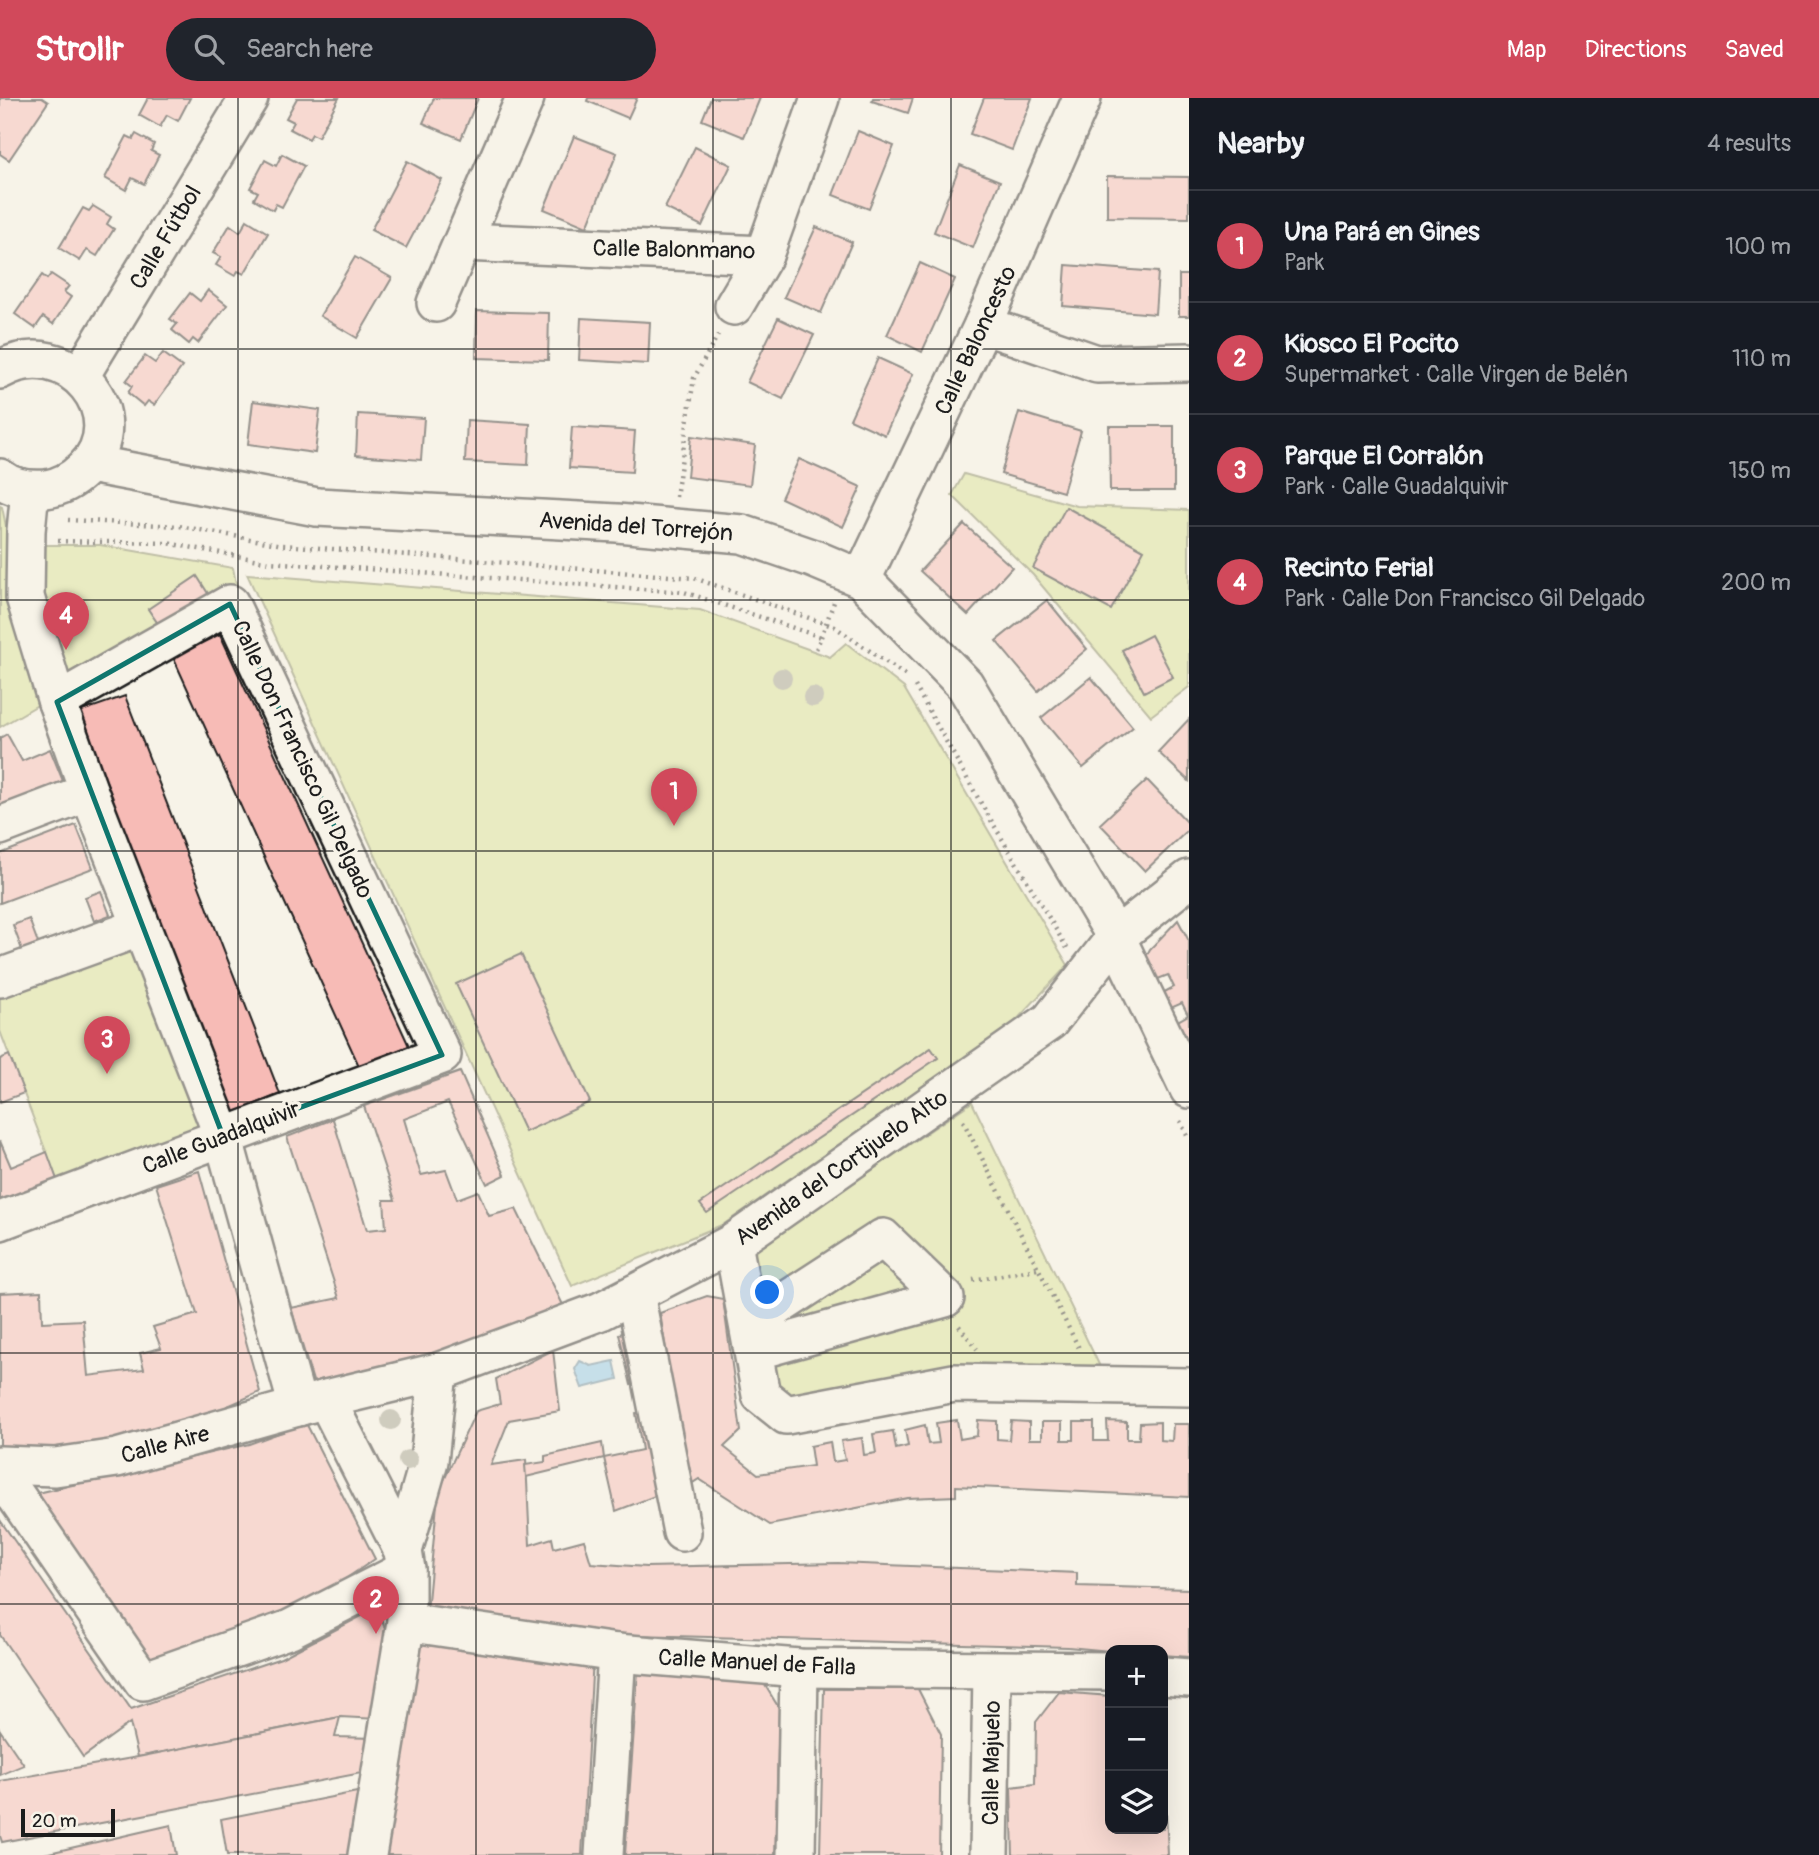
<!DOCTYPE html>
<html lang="en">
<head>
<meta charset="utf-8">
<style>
	:root { --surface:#171b24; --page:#20242c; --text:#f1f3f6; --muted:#9ea1a6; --line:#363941; --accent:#d1495b }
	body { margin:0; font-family:Pangolin,sans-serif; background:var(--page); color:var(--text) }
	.controls { position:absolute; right:21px; bottom:21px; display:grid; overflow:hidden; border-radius:14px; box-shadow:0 7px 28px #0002 }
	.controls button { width:63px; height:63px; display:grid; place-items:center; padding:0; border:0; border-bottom:2px solid var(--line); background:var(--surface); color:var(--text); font:35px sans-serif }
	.scale { position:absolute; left:21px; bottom:18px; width:94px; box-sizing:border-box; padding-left:7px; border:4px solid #1c1c1c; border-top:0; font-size:19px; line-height:24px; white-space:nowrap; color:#1c1c1c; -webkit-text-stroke:5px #f7f3e8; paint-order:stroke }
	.you { position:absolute; left:768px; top:1195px; width:24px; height:24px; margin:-18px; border:5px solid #fff; border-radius:50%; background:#1a73e8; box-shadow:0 0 0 10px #1a73e833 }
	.badge { display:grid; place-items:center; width:46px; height:46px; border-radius:50%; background:var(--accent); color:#fff; font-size:23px; font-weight:700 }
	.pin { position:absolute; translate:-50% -58px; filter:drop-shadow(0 2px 4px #0008) }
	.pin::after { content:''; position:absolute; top:37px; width:24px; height:21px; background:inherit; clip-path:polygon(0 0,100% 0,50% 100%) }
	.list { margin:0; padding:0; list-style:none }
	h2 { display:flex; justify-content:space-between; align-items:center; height:91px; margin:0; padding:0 28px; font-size:30px }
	h2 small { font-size:23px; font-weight:400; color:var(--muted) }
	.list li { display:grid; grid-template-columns:46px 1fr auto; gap:21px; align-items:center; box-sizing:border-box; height:112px; padding:0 28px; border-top:2px solid var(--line) }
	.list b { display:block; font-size:26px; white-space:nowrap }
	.list p { margin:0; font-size:23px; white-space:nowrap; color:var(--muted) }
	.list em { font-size:23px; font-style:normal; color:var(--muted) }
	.icon { flex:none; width:38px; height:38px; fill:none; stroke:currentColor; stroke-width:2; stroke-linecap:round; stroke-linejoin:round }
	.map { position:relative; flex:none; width:1189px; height:1757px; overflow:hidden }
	header { display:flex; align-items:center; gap:42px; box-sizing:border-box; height:98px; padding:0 35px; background:var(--accent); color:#fff }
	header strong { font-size:33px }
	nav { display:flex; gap:38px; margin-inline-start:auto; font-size:24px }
	.search { width:490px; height:63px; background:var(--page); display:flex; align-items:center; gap:18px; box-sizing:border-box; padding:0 24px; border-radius:38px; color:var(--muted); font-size:26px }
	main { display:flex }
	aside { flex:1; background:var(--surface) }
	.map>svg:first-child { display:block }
</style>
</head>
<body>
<header>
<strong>Strollr</strong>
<div class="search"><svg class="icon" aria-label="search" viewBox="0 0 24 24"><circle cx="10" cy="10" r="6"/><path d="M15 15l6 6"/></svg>Search here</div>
<nav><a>Map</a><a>Directions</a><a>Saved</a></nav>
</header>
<main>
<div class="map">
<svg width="1189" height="1757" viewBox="0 0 1189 1757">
	<rect width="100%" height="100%" fill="#f7f3e8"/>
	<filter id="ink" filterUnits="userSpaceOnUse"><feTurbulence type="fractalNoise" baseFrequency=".0143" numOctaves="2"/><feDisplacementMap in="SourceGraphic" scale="14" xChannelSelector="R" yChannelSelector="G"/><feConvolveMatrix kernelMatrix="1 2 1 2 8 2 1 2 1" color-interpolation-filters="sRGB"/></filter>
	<g filter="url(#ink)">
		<g fill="#d7e294" stroke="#7a7f58" stroke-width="2">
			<polygon points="964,376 1077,408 1189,412 1189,589 1151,618 1033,477 952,397"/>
			<polygon points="0,408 2,409 10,447 100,447 233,470 237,490 0,629"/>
			<polygon points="247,476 700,512 830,559 846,545 904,590 1068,867 1011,928 724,1126 572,1188"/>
			<polygon points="141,829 223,1038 60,1090 0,933 0,880"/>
			<polygon points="972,1004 1104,1277 782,1304 747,1157"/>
		</g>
		<polygon fill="#8bc8eb" stroke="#5f8398" stroke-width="2" points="580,1263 591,1268 614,1263 618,1281 582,1290 575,1271"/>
		<g fill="#f7bbb6" stroke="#1c1c1c" stroke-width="2">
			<polygon points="0,0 42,0 48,4 9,62 0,56"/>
			<polygon points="148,0 190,0 178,23 167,17 160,29 139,17"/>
			<polygon points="297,0 339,0 318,39 312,36 309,41 290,31 294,24 286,20"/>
			<polygon points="434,0 478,0 461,41 423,25"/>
			<polygon points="588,0 637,0 628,20 587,3"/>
			<polygon points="711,0 760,0 744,39 702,22"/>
			<polygon points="873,0 913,0 908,15 872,3"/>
			<polygon points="984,0 1032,0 1012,52 970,36"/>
			<polygon points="858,33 894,48 869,111 833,97"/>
			<polygon points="136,36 154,46 151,53 159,57 144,86 132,80 126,92 105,80 127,38 133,41"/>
			<polygon points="574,38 617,55 587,129 544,111"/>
			<polygon points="695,49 731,67 702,128 665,110"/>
			<polygon points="282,56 304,68 282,109 276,106 273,112 254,101 258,94 250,90 265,62 276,68"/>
			<polygon points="407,63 442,82 406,150 371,132"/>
			<polygon points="960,67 1000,83 973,150 934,134"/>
			<polygon points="1107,78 1189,79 1189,120 1107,119"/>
			<polygon points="93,108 111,119 107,126 114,131 97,158 87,152 80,163 59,150 83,110 89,113"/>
			<polygon points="247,122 268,135 244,176 238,173 235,178 216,167 221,159 213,155 230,127 240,134"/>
			<polygon points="816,129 852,144 821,215 784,199"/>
			<polygon points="355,159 392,180 357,240 320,218"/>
			<polygon points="920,165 955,181 922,254 887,237"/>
			<polygon points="1066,167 1158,174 1155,216 1063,208"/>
			<polygon points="51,176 69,188 64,194 71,199 53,226 43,219 35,230 15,216 42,177 47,181"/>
			<rect x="1179" y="177" width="10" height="41"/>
			<polygon points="208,192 227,207 198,245 193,241 189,246 172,232 177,226 170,221 190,195 200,203"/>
			<polygon points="477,213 549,215 548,262 476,260"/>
			<polygon points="581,220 650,224 648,266 579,262"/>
			<polygon points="778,220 814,237 783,301 747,284"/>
			<polygon points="163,255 182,269 154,307 148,303 144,308 128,295 132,288 126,283 145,258 155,265"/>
			<polygon points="878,260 913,276 885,337 850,321"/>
			<polygon points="253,303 320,312 315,355 248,346"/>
			<polygon points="1019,314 1081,333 1063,394 1001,376"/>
			<polygon points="358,316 424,320 421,362 356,357"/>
			<polygon points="467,322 530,326 528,367 465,364"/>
			<polygon points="1109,328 1174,328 1174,393 1110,393"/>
			<polygon points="572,329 635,333 632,374 569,370"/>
			<polygon points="691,338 755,347 750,387 687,379"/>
			<polygon points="799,361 861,389 843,429 781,400"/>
			<polygon points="1066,409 1144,452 1111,512 1033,470"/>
			<polygon points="964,426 1012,469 968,517 920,473"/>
			<polygon points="197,478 209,497 161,530 148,511"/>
			<polygon points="1047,502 1087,551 1038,593 996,543"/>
			<polygon points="220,536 409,948 359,968 173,559"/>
			<polygon points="1151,537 1173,579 1144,594 1122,552"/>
			<polygon points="1091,579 1133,629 1083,670 1041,620"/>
			<polygon points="125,598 280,996 226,1018 79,614"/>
			<polygon points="1189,621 1189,683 1158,654"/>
			<polygon points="7,636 22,663 50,651 63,683 0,712 0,640"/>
			<polygon points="1147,682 1189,726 1189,731 1145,773 1100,726"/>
			<polygon points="76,727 93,770 0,805 0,756"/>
			<polygon points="101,793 110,817 94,823 85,799"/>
			<polygon points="29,821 38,845 22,852 13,827"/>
			<polygon points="1178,822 1189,843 1189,939 1177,944 1169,928 1188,917 1182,905 1162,914 1155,899 1174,889 1168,877 1148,885 1141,868 1150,851"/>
			<polygon points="521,856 590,1004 525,1034 456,886"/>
			<polygon points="931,950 938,960 707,1115 700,1106"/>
			<polygon points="9,957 24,995 0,1004 0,961"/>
			<polygon points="460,974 505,1077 487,1086 448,1004 404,1021 421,1077 446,1072 457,1101 478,1093 489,1118 516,1111 564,1209 442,1256 401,1263 316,1293 291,1210 339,1200 287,1039 333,1021 367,1132 386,1130 384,1102 395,1102 364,1008"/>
			<polygon points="0,1043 11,1069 47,1054 60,1090 0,1115"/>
			<polygon points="199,1073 260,1294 177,1330 104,1349 0,1359 0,1195 41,1193 42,1224 83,1222 88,1278 144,1271 140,1255 161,1250 153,1229 197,1216 156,1087"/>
			<polygon points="707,1198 723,1201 741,1333 724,1349 758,1376 813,1368 810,1348 830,1344 833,1364 845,1362 841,1343 862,1340 864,1357 876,1355 873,1336 893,1333 896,1351 908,1348 905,1332 925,1327 928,1346 939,1345 936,1325 957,1322 960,1341 977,1338 978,1322 997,1323 997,1341 1009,1342 1011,1323 1029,1324 1029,1341 1042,1341 1042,1324 1062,1324 1062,1342 1074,1342 1074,1324 1094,1324 1094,1343 1108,1343 1107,1323 1127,1324 1127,1341 1139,1341 1140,1325 1160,1324 1160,1342 1172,1343 1173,1326 1189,1326 1189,1399 956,1388 956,1398 908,1400 770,1427 699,1381 688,1388 660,1215"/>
			<polygon points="635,1232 647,1283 631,1287 619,1236"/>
			<polygon points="553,1252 560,1313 509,1322 491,1367 526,1362 530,1447 552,1440 554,1450 584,1442 591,1465 646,1469 838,1465 1077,1475 1077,1488 1189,1491 1189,1559 1163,1557 1163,1552 1110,1553 1068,1549 600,1536 427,1514 438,1395 476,1313 500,1306 496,1281"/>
			<polygon points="651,1313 668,1393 616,1413 604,1360 642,1352 636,1315"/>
			<polygon points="306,1325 375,1461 284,1522 149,1567 38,1395 249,1346"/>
			<polygon points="602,1345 604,1360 526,1379 525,1367 545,1364 545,1358"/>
			<polygon points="0,1422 131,1611 281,1560 377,1510 391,1546 378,1621 340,1619 138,1659 130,1625 83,1659 0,1537"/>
			<polygon points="416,1536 593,1559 582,1757 383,1757"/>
			<polygon points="638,1574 763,1584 779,1610 775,1757 625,1757"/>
			<polygon points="824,1591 918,1591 941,1636 939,1757 820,1757"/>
			<polygon points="1059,1594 1110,1598 1110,1731 1163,1731 1163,1644 1168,1757 1013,1757 1011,1689 1035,1686 1036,1624"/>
			<polygon points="340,1619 335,1639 376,1640 372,1673 2,1744 0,1738 0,1683 138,1659"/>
			<polygon points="0,1632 24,1667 0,1677"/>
			<polygon points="362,1693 352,1757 227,1757 221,1721"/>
			<polygon points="171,1727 176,1757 40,1757"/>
		</g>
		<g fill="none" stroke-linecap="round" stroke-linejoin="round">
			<g stroke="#1c1c1c" stroke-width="42">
				<g id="minor">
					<polyline points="463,144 764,157 820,0"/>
					<polyline points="436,205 525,0"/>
					<polyline points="734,208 764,157"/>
					<polyline points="983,227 1097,266 1189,264"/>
					<path d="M0 272C68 233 137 319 84 371 74 381 61 389 46 391 31 392 13 391 0 380"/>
					<polyline points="80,278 249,0"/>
					<polyline points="90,366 317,409 617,425 742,436 812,460 862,481 965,587 1116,839 1189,991"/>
					<polyline points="30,392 26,433 25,499 57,604 89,694 223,1038 298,1309"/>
					<polyline points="862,481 983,227 1082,0"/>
					<polyline points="0,728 89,694"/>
					<polyline points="0,880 141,829"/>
					<polyline points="0,1123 442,957 230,506 57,604"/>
					<polygon points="883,1140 945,1200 765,1250 760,1220"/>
					<polyline points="733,1145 761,1297 786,1317 954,1285 1189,1289"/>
					<polyline points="635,1196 682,1434"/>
					<polyline points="326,1301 403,1453 406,1472 406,1524 367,1757"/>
					<polyline points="0,1367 55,1369 117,1360 326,1301 438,1274 601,1213 733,1145 1050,923 1116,839 1189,781"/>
					<polyline points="0,1375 143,1583 290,1531 406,1472"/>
					<polyline points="403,1453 429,1363 438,1274"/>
					<polyline points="406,1524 617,1555 799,1570 1110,1573"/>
					<polyline points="1163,1578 1189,1580"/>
					<polyline points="604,1757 617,1555"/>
					<polyline points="796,1757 799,1570"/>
					<polyline points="989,1757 992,1573"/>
				</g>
			</g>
			<g stroke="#1c1c1c" stroke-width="4.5" stroke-dasharray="2 5" stroke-linecap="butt">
				<polyline points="676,399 694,280 718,237"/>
				<polyline points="68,422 179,428 283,447 694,480 835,529 905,577"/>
				<polyline points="58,443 167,445 269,464 684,494 821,539 815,554"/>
				<polyline points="821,539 834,504"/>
				<polyline points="915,588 982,707 1067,850"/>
				<polyline points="963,1023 1080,1252"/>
				<polyline points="1180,1023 1189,1041"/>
				<polyline points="973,1182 1038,1171"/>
				<polyline points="959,1228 977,1251"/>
			</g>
			<use href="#minor" stroke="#f7f3e8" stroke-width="37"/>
		</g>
		<g fill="#9d9d8c">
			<circle cx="782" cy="580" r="10"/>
			<circle cx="813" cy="599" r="10"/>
			<circle cx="391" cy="1322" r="10"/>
			<circle cx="408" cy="1362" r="10"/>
		</g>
	</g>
	<path d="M0 0H1189V1757H0ZM230 506 442 957 223 1038 57 604Z" fill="#f7f3e8" fill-opacity=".55" fill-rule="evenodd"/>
	<path fill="none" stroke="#0f766e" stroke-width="5" stroke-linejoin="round" d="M230 506 442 957 223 1038 57 604Z"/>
	<path fill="none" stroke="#1c1c1c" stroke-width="2" stroke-opacity="0.55" d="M238 0V1757M476 0V1757M713 0V1757M951 0V1757M0 251H1189M0 502H1189M0 753H1189M0 1004H1189M0 1255H1189M0 1506H1189"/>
	<g text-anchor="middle" stroke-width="7" stroke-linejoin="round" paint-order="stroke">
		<g font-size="23" fill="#1c1c1c" stroke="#f7f3e8">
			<text transform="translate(165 139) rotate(-59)" y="8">Calle Fútbol</text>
			<text transform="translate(674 151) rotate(1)" y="8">Calle Balonmano</text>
			<text transform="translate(975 242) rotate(-65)" y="8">Calle Baloncesto</text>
			<text transform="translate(636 428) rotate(4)" y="8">Avenida del Torrejón</text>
			<text transform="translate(303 661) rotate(65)" y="8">Calle Don Francisco Gil Delgado</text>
			<text transform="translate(221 1039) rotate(-21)" y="8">Calle Guadalquivir</text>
			<text transform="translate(841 1069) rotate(-35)" y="8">Avenida del Cortijuelo Alto</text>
			<text transform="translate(165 1346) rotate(-15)" y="8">Calle Aire</text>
			<text transform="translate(757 1564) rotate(3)" y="8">Calle Manuel de Falla</text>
			<text transform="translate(991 1665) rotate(-89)" y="8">Calle Majuelo</text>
		</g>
	</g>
</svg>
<div class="controls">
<button>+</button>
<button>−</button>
<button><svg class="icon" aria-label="layers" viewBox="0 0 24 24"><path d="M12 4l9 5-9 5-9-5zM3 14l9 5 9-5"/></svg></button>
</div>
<div class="scale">20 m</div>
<div class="you"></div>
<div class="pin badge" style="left:674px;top:728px">1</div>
<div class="pin badge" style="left:376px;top:1536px">2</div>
<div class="pin badge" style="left:107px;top:976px">3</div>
<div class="pin badge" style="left:66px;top:552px">4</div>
</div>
<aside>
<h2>Nearby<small>4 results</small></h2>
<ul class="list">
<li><span class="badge">1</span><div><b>Una Pará en Gines</b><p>Park</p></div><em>100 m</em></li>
<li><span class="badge">2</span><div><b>Kiosco El Pocito</b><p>Supermarket · Calle Virgen de Belén</p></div><em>110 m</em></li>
<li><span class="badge">3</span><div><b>Parque El Corralón</b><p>Park · Calle Guadalquivir</p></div><em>150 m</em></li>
<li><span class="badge">4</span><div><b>Recinto Ferial</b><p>Park · Calle Don Francisco Gil Delgado</p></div><em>200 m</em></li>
</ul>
</aside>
</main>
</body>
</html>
